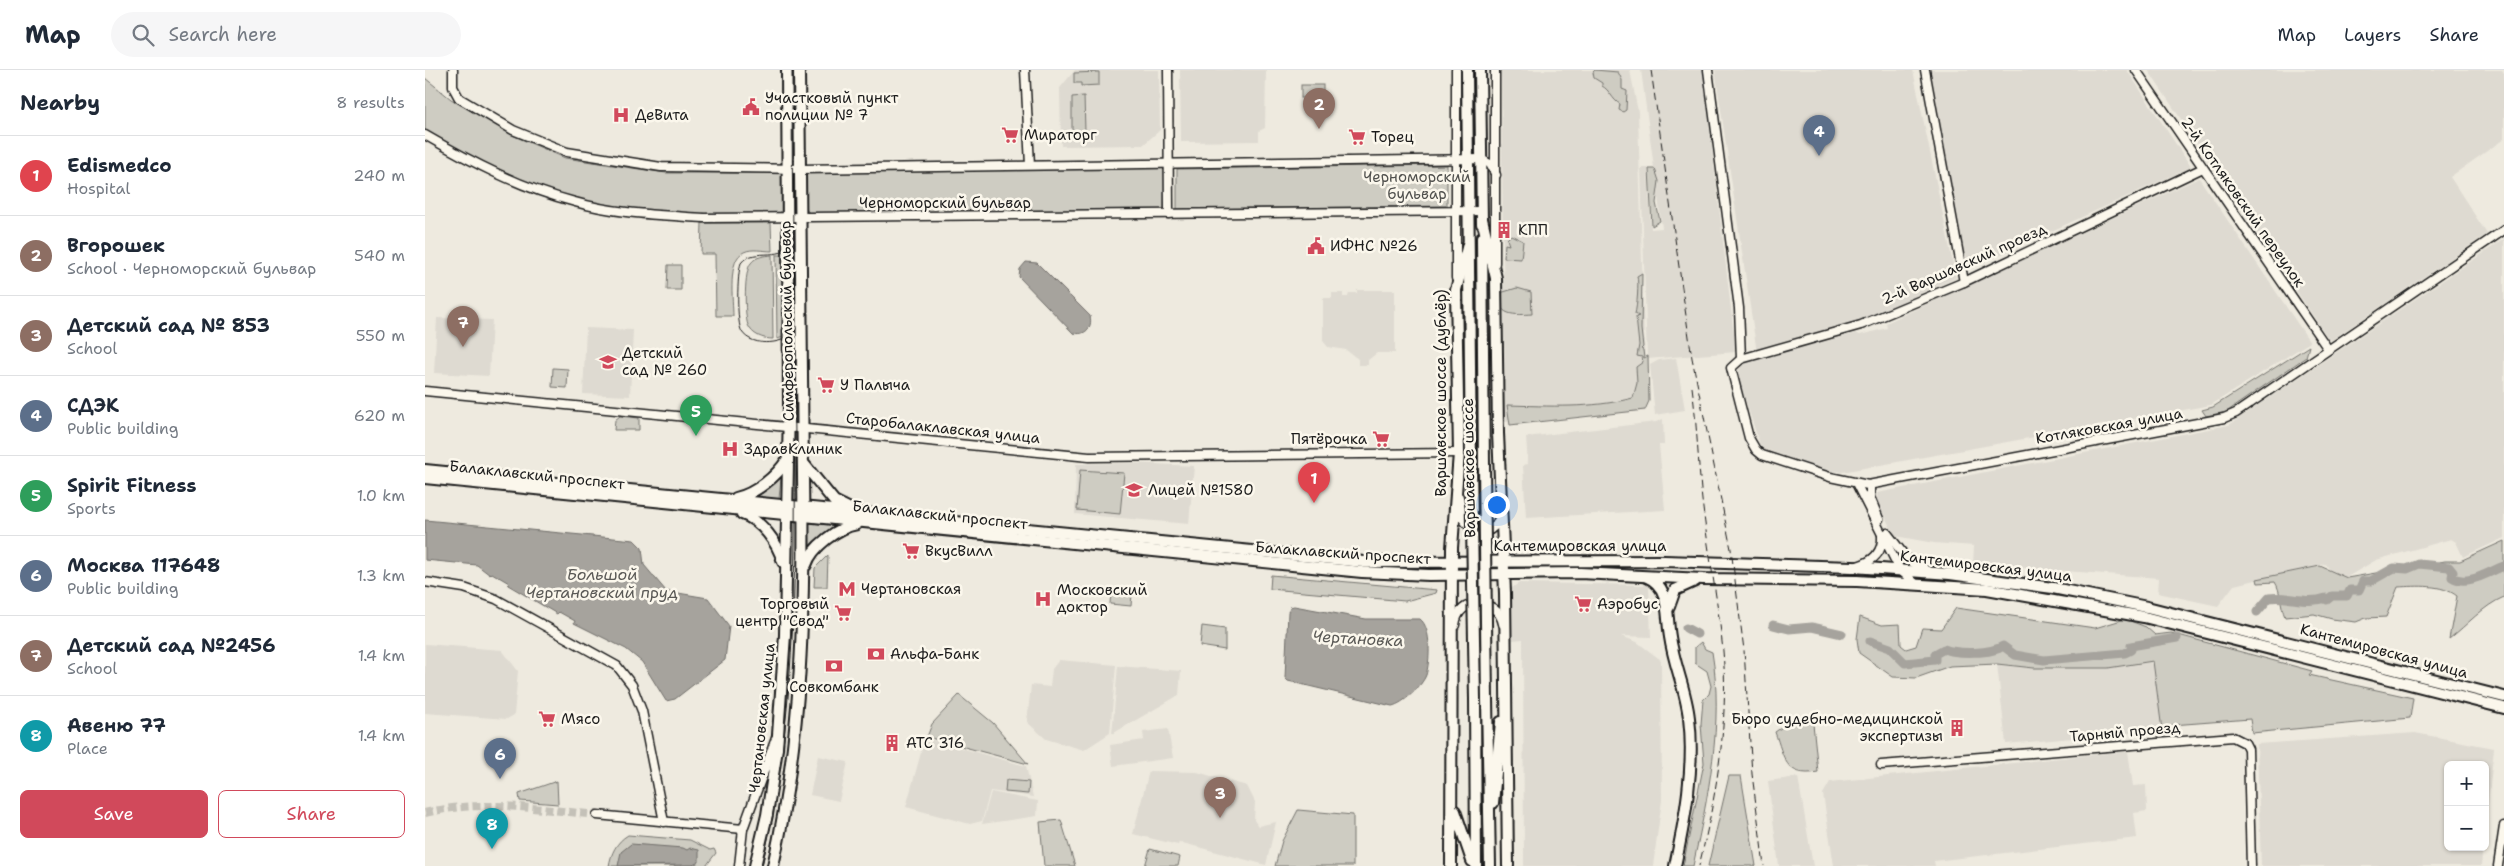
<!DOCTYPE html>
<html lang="en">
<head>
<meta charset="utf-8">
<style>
	:root { --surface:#fff; --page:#f6f6f7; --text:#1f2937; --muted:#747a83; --line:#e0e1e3; --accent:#d1495b }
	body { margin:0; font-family:"Shantell Sans",sans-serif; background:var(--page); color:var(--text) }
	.controls { position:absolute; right:15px; bottom:15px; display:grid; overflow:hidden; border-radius:8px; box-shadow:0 1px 4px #0004 }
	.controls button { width:45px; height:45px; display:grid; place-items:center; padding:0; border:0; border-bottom:1px solid var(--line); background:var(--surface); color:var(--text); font:25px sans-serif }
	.you { position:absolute; left:1071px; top:434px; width:18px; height:18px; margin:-12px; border:4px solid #fff; border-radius:50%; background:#1a73e8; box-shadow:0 0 0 8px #1a73e833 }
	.badge { display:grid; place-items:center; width:32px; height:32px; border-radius:50%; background:var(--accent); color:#fff; font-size:16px; font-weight:700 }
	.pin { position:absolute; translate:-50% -41px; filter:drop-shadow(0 1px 2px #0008) }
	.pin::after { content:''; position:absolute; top:26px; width:18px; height:15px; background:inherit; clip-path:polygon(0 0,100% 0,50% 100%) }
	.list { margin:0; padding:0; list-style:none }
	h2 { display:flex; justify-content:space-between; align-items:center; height:65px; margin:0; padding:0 20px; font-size:21px }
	h2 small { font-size:16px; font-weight:400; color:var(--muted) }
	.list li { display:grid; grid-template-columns:32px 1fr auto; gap:15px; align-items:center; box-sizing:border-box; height:80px; padding:0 20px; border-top:1px solid var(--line) }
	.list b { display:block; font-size:19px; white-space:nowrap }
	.list p { margin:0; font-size:16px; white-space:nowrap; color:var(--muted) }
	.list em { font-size:16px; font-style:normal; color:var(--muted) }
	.actions { display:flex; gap:10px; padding:15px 20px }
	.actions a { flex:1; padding:11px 0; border:1px solid var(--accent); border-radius:8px; text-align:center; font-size:18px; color:var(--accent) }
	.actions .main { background:var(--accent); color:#fff }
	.icon { flex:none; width:28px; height:28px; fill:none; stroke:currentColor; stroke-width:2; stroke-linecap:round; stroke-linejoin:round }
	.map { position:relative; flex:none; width:2079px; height:796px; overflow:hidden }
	header { display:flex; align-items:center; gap:30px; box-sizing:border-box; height:70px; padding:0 25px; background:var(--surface); border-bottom:1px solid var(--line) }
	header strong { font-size:24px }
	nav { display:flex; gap:28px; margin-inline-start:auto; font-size:18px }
	.search { width:350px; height:45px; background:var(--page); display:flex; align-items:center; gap:12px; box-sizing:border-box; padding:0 18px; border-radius:28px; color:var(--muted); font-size:19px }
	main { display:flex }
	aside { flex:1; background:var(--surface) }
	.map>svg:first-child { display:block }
</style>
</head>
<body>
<header>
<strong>Map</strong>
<div class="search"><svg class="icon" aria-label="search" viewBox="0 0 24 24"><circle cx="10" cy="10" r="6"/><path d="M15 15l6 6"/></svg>Search here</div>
<nav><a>Map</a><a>Layers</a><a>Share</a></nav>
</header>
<main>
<aside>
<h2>Nearby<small>8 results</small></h2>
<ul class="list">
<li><span class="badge" style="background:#e0444e">1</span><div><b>Edismedco</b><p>Hospital</p></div><em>240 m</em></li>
<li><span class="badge" style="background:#8d6e63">2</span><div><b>Вгорошек</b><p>School · Черноморский бульвар</p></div><em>540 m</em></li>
<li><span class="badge" style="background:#8d6e63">3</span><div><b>Детский сад № 853</b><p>School</p></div><em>550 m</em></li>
<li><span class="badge" style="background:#5c6f8a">4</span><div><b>СДЭК</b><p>Public building</p></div><em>620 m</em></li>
<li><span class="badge" style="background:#2e9e5b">5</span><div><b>Spirit Fitness</b><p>Sports</p></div><em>1.0 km</em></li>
<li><span class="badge" style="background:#5c6f8a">6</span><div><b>Москва 117648</b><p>Public building</p></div><em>1.3 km</em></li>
<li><span class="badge" style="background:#8d6e63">7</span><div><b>Детский сад №2456</b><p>School</p></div><em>1.4 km</em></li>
<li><span class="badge" style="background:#0f9aa8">8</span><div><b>Авеню 77</b><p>Place</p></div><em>1.4 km</em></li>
</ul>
<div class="actions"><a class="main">Save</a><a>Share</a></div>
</aside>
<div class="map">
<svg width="2079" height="796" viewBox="0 0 2079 796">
	<rect width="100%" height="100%" fill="#eeeadf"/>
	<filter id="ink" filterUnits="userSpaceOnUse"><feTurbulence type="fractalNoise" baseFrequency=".02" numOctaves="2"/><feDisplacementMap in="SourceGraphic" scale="10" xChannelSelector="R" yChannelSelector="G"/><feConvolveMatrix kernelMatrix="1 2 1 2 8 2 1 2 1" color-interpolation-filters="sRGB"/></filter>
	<g filter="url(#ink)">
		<g fill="#dedad1">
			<polygon points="650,0 734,0 735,60 718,75 636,76 635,18"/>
			<polygon points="755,0 841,0 840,58 834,61 834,71 756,72"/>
			<polygon points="1076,0 1205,0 1213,42 1221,341 1080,352"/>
			<polygon points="1216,0 1278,0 1311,282 1222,289 1216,98 1223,98 1226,159 1237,158"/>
			<polygon points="1290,0 1488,0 1531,208 1428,253 1332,283"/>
			<polygon points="1504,0 1702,0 1766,97 1544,199 1539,194"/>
			<polygon points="1723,0 2077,0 2079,3 2079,69 2025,107 2062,164 1905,271"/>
			<polygon points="1774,108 1885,272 1786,335 1417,402 1404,401 1339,379 1335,375 1312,305 1316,294 1430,263 1435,265 1462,258 1461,253"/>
			<polygon points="2079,169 2079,468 2038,487 2031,472 2026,469 1951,490 1912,513 1901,494 1809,515 1793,536 1733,523 1734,508 1548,494 1549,476 1509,473 1470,466 1452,432 1452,423 1804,355"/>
			<polygon points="932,220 970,220 970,283 952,283 943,290 943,295 933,295 933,289 921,280 903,277 898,271 898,228 907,228 907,223 918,223 918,227 923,227 924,223 932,223"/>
			<polygon points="12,248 67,250 64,306 9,303"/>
			<polygon points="161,258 208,260 205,326 158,324"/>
			<polygon points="1251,288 1260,340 1230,345 1225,295 1234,290"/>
			<polygon points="1238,349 1239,375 1234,375 1240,440 1101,448 1098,395 1103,394 1101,367 1231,352"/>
			<polygon points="708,393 769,396 764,454 650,444 651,394"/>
			<polygon points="1094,513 1224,515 1226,567 1196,566 1212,572 1236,590 1237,730 1228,796 1099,796 1098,569 1087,570 1087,518"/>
			<polygon points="0,574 77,580 93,601 89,645 82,649 0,643"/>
			<polygon points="634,590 691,595 685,663 659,680 621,669 602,652 606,615 625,617 627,599"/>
			<polygon points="1729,591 1737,660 1581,674 1572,594 1609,598 1683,598"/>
			<polygon points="693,596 756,601 754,625 687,664"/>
			<polygon points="743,659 748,688 688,696 685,675 719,670 718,662"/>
			<polygon points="1990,663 2069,678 2060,762 2060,695 2023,695 2023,777 2058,777 2056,796 1836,796 1832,674"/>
			<polygon points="500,668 601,696 608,727 565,721 557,751 545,754 481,737"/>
			<polygon points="1703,681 1708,716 1721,715 1722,741 1709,743 1712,768 1509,791 1510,796 1409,796 1398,724 1405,712"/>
			<polygon points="393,686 423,692 414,731 385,725"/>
			<polygon points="724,701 772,702 822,716 830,732 829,750 833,756 851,752 841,795 754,772 753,775 708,764"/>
			<polygon points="1373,707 1388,796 1354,796 1343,711"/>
			<polygon points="566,722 613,731 612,746 557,754"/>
		</g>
		<g fill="#ceccc2" stroke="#75746f">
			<path d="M1170 0 1193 2 1197 10V19L1202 21 1201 40 1198 42 1194 40 1195 34C1187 30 1185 20 1177 16V13L1169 8 1168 2Z"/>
			<polygon points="674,2 674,15 656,16 656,13 649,13 649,3"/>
			<path d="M0 8 26 29 87 65 140 88 241 103H360V137L354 144C266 145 175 145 91 111 60 98 30 78 0 62Z"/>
			<rect x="876" y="15" width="22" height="13"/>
			<polygon points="659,26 660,61 647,61 647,27"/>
			<polygon points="1022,95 1022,136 752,139 752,99"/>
			<polygon points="737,98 740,101 739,140 387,146 381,139 380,107 385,101"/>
			<polygon points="1224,99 1230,99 1234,111 1231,133 1235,151 1227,156"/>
			<path d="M277 153H346L347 181C338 181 327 178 319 182 302 189 308 230 308 246H291L290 184H276Z"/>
			<polygon points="1086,165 1098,171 1096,189 1079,188 1080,174 1084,175 1082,169"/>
			<path d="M347 185 348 269C338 269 327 265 323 255 319 245 319 200 326 193 331 186 340 186 347 185Z"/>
			<polygon points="351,185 359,185 359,267 352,269"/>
			<polygon points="243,195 256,195 256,220 242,220"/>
			<path d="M1217 203 1216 259 1218 277 1216 279 1218 280 1219 288 1223 286 1224 331 1220 340 1085 355 1082 335C1125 336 1165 339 1208 328L1212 313 1211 297 1218 292 1217 287 1212 286 1214 275 1211 247 1214 246 1210 244C1212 236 1214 214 1212 206Z"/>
			<path d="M1092 218 1106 222 1107 244C1090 245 1071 247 1075 223Z"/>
			<polygon points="1884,276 1881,287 1807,338 1802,342 1781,346 1777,340 1788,337"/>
			<polygon points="128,298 143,299 142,318 127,317"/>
			<polygon points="195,346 214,348 214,360 189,360 190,350"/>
			<polygon points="655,400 699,403 695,444 652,440"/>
			<polygon points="354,407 356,407 354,429 330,427"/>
			<polygon points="385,453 407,455 408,458 385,475 384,455"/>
			<path d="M2079 471V527C2058 536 2042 555 2024 569L2032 526C2017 514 1993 516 1973 517L1961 547 1941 548 1931 552 1907 549 1889 544 1860 547C1855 535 1856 521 1850 512L1833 513 1832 509 1895 496 1922 508 2020 491H2035Z"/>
			<polygon points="403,485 402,517 389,517 390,498"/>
			<polygon points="846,505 1012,520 1011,523 980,531 845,519"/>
			<polygon points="686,522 707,524 706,536 685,534"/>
			<polygon points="1531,538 1670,558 1700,549 1721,557 1730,565 1746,563 1887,601 1884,605 1988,628 1985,648 1827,663 1825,649 1747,655 1749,660 1737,660 1728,591 1683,598 1609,598 1572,594 1525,596 1491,608 1468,607 1434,583 1432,569 1435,547 1457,555 1475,554 1476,575 1481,579 1491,576 1497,558 1516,559"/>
			<polygon points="777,556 800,559 800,580 775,576"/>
			<path d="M1276 572 1280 579 1287 582C1299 653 1283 726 1268 796H1258L1279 693 1276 654 1278 630 1284 624 1286 616 1282 601 1270 593V577Z"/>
			<polygon points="534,625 568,653 603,694 502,667 507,654"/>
			<path d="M1387 644 1393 702C1360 708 1359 687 1350 662L1369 649Z"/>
			<polygon points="1304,706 1316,706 1331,796 1283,796"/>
			<polygon points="581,710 604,712 603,724 580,722"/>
			<polygon points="132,711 133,734 95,731 94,724"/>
			<polygon points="873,740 928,745 928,796 850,796 857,771"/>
			<polygon points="636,750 650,796 619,796 615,752"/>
			<path d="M203 765 265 770 285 780 289 779 291 783 281 796H184C186 784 191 772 203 765Z"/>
			<polygon points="725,779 755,787 753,796 720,796"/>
		</g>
		<g fill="#a6a39d" stroke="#6f6d69">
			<path d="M601 192 612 193 665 246C668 258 660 266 648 263L594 207 595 199Z"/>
			<polygon points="0,450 209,470 217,478 219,495 241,521 283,528 304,556 300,590 250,629 241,631 217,592 201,579 149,553 150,551 134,542 132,544 83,515 84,513 67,503 65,505 52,495 0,490"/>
			<path d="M869 536 941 549H995C1007 558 1005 592 1001 605 997 616 978 634 967 636L863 611 860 608 863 542 865 537Z"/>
			<polygon points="206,774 258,778 262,780 265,778 274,780 274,792 268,795 193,796 196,782"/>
		</g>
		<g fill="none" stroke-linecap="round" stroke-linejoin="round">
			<g stroke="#a6a39d" stroke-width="9">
				<path d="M1832 542 1844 528C1863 525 1881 535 1901 528L1902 530 1907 526H1922L1925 520H1934L1938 511H1946L1969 498 1982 499 1994 494 2024 497 2028 502 2027 507C2042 517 2065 501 2079 496"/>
				<polyline points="1348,555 1364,559 1387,557 1417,564"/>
				<polyline points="1261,558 1272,564"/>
				<path d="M1445 571 1465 578 1480 593 1510 590V584L1519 579C1532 584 1567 584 1578 576L1590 585 1619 590 1700 583 1706 580V576L1752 568"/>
			</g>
			<path stroke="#c4c1b8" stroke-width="8" stroke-dasharray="8 4" stroke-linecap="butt" d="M0 743C58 729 114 739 172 745"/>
			<g stroke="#1c1c1c" stroke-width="11">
				<g id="minor">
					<polyline points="28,0 28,17 34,28 88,60 142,82 236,97 375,99 1056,89 1065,94 1071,105"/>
					<polyline points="600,0 605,95"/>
					<polyline points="743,0 744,144"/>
					<polyline points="1031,0 1031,208"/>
					<polyline points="1070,0 1070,193"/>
					<polyline points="1283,0 1314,238 1316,289"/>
					<polyline points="1500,0 1539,212"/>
					<polyline points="1711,0 1903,279"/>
					<path d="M0 65C48 93 96 118 150 132 191 144 236 145 279 148L1057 141"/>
					<polyline points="1778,98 1539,212 1436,255 1316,289 1306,298 1324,368 1331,380 1337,385 1405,407 1443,415 1799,348 1811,343 2079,160"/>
					<polyline points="0,321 664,387 1034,383"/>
					<polyline points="1432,415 1475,500 1491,514"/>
					<polyline points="1445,415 1445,427 1454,449"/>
					<polyline points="1034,427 1038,449 1047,460 1065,460 1071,455 1075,446"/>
					<polyline points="1462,463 1483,490 1504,501"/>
					<path d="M1432 496C1447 492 1458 483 1457 466"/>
					<polyline points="0,512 39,518 71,529 192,596 207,615 217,641 239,752"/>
					<path d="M1030 555C1033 526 1073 527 1078 554"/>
					<polyline points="1456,695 1808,667 1820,673 1823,679 1826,796"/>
					<polyline points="172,745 318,759"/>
					<polyline points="314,796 318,759 351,668"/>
					<polyline points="2073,796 2079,756"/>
				</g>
			</g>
			<g stroke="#1c1c1c" stroke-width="14">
				<g id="major">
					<polyline points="1042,0 1046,396"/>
					<polyline points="1055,0 1057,154"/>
					<polyline points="1057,149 1071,208 1073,363 1080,523 1083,796"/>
					<polyline points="1057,168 1059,395"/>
					<polyline points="378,393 409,431 423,438"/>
					<polyline points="0,400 939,492 1239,491 1428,497 1525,504 1628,518 1722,537 2079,627"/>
					<polyline points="0,408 937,502 1004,505 1155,503 1278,509 1432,511 1562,519 1719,547 2079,638"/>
					<path d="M311 428C330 424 352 406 362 390"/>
					<path d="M317 444C336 450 353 473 358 492"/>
					<path d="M381 495C387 477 413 457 432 454"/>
					<path d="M1222 507C1246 517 1241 545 1245 567 1249 595 1261 620 1264 648 1270 696 1260 749 1250 796"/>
					<polyline points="1244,537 1250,520 1270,511"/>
					<polyline points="1050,629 1051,796"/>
					<polyline points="1062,629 1065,796"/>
					<polyline points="1068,733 1076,652"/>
					<polyline points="1030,741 1047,791"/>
					<polyline points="330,796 342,745 352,679 360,565 364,333 362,0"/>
					<path d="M348 796C377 668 380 536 378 405 377 270 375 135 374 0"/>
					<polyline points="1026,796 1027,478 1034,383 1031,220 1043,174"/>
				</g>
			</g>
			<use href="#minor" stroke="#fbf7ec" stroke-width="8"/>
			<use href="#major" stroke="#fbf7ec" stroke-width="10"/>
			<g stroke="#1c1c1c" stroke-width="1">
				<path d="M368 169C362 195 329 175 316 193 312 204 311 253 317 262 327 278 363 275 371 259"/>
				<path d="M337 796C370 657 371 511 370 369 369 246 367 123 367 0"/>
			</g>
			<g stroke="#1c1c1c" stroke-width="1" stroke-dasharray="8 4" stroke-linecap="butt">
				<polyline points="1226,0 1267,288 1306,479 1319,580 1327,704 1339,796"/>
				<path d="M1267 317C1272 354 1273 393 1277 430 1283 481 1293 531 1298 581 1304 653 1291 727 1274 796"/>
			</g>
			<g stroke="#1c1c1c" stroke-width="14" stroke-linecap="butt">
				<g id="major-bridge">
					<polyline points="1059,395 1062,629"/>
					<polyline points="1046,396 1050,629"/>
				</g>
			</g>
			<use href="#major-bridge" stroke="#fbf7ec" stroke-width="10"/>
		</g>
	</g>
	<defs>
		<g id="civic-bare" transform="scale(1.35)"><path d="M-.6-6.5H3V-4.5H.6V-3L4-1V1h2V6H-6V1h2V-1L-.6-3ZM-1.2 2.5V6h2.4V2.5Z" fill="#d1495b" stroke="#fbf7ec" stroke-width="2.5" paint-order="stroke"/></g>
		<g id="hospital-bare" transform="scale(1.35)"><path d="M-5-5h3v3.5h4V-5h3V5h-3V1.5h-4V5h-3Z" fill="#d1495b" stroke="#fbf7ec" stroke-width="2.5" paint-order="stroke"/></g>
		<g id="supermarket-bare" transform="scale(1.35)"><path d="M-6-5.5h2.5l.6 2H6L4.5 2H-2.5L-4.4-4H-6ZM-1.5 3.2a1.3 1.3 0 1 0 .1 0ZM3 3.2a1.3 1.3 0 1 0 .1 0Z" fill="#d1495b" stroke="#fbf7ec" stroke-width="2.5" paint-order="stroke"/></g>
		<g id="building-bare" transform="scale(1.35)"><path d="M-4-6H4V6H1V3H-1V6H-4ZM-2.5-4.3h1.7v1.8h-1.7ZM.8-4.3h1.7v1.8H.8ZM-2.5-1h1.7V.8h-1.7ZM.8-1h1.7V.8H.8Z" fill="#d1495b" stroke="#fbf7ec" stroke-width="2.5" paint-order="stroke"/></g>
		<g id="school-bare" transform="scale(1.35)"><path d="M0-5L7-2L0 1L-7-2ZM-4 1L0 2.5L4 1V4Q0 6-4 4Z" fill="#d1495b" stroke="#fbf7ec" stroke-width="2.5" paint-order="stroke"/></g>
		<g id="metro-bare" transform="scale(1.35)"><path d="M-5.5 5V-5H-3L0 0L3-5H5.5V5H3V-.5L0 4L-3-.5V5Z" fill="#d1495b" stroke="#fbf7ec" stroke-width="2.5" paint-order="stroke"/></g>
		<g id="bank-bare" transform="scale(1.35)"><path d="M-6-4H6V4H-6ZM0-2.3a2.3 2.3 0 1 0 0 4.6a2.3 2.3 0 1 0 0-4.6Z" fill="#d1495b" stroke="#fbf7ec" stroke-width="2.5" paint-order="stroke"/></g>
	</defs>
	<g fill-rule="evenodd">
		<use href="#civic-bare" x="326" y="37"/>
		<use href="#hospital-bare" x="196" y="45"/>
		<use href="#supermarket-bare" x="585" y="65"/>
		<use href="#supermarket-bare" x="932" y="67"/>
		<use href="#building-bare" x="1079" y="160"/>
		<use href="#civic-bare" x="891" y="176"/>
		<use href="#school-bare" x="183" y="292"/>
		<use href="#supermarket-bare" x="401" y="315"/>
		<use href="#supermarket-bare" x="956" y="369"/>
		<use href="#hospital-bare" x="305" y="379"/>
		<use href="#school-bare" x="709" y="420"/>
		<use href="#supermarket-bare" x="486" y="481"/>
		<use href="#metro-bare" x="422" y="519"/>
		<use href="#hospital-bare" x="618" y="529"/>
		<use href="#supermarket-bare" x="1158" y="534"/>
		<use href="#supermarket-bare" x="418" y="543"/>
		<use href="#bank-bare" x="451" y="584"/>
		<use href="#bank-bare" x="409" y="596"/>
		<use href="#supermarket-bare" x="122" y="649"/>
		<use href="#building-bare" x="1532" y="658"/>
		<use href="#building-bare" x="467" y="673"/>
	</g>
	<g text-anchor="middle" stroke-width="5" stroke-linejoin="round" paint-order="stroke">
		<g font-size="15" fill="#1c1c1c" stroke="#fbf7ec" text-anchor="start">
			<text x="340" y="33">Участковый пункт<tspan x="340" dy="17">полиции № 7</tspan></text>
			<text x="210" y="50">ДеВита</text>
			<text x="599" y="70">Мираторг</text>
			<text x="946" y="72">Торец</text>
			<text x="1093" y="165">КПП</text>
			<text x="905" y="181">ИФНС №26</text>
			<text x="197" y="288">Детский<tspan x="197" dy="17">сад № 260</tspan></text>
			<text x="415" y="320">У Палыча</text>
			<text x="942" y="374" text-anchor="end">Пятёрочка</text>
			<text x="319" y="384">ЗдравКлиник</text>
			<text x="723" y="425">Лицей №1580</text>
			<text x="500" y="486">ВкусВилл</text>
			<text x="436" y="524">Чертановская</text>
			<text x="632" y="525">Московский<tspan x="632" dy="17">доктор</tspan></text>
			<text x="404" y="539" text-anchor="end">Торговый<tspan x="404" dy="17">центр "Свод"</tspan></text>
			<text x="1172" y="539">Аэробус</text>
			<text x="465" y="589">Альфа-Банк</text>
			<text x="409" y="622" text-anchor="middle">Совкомбанк</text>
			<text x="136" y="654">Мясо</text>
			<text x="1518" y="654" text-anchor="end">Бюро судебно-медицинской<tspan x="1518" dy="17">экспертизы</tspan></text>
			<text x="481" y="678">АТС 316</text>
		</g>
		<g font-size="15" fill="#51514e" stroke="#fbf7ec">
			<text x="992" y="112">Черноморский<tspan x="992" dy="17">бульвар</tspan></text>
		</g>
		<g font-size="15" fill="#1c1c1c" stroke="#fbf7ec">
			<text transform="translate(1818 132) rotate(55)" y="5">2-й Котляковский переулок</text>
			<text x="520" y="138">Черноморский бульвар</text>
			<text transform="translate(1539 194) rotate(-24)" y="5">2-й Варшавский проезд</text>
			<text transform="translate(362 251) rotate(-91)" y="5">Симферопольский бульвар</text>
			<text transform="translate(1016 323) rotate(-90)" y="5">Варшавское шоссе (дублёр)</text>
			<text transform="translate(1684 356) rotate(-10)" y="5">Котляковская улица</text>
			<text transform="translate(518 358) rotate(6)" y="5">Старобалаклавская улица</text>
			<text transform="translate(1044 398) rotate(-91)" y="5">Варшавское шоссе</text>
			<text transform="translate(112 405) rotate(6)" y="5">Балаклавский проспект</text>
			<text transform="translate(515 445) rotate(6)" y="5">Балаклавский проспект</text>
			<text x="1155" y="481">Кантемировская улица</text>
			<text transform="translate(918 483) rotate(4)" y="5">Балаклавский проспект</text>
			<text transform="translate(1561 496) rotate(7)" y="5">Кантемировская улица</text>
			<text transform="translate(1959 581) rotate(15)" y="5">Кантемировская улица</text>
			<text transform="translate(337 648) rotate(-84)" y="5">Чертановская улица</text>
			<text transform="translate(1700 662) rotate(-5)" y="5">Тарный проезд</text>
		</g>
		<g font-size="16" font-style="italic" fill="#5a5956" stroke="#fbf7ec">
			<text x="177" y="510">Большой<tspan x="177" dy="18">Чертановский пруд</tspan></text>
			<text transform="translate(933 568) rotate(3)" y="6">Чертановка</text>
		</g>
	</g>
</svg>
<div class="controls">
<button>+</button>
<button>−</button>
</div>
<div class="you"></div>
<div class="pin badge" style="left:889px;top:433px;background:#e0444e">1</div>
<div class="pin badge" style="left:894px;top:59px;background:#8d6e63">2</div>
<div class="pin badge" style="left:795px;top:748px;background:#8d6e63">3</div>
<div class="pin badge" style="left:1394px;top:86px;background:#5c6f8a">4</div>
<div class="pin badge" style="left:271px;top:366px;background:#2e9e5b">5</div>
<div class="pin badge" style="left:75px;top:709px;background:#5c6f8a">6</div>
<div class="pin badge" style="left:38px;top:277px;background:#8d6e63">7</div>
<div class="pin badge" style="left:67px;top:779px;background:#0f9aa8">8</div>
</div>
</main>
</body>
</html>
